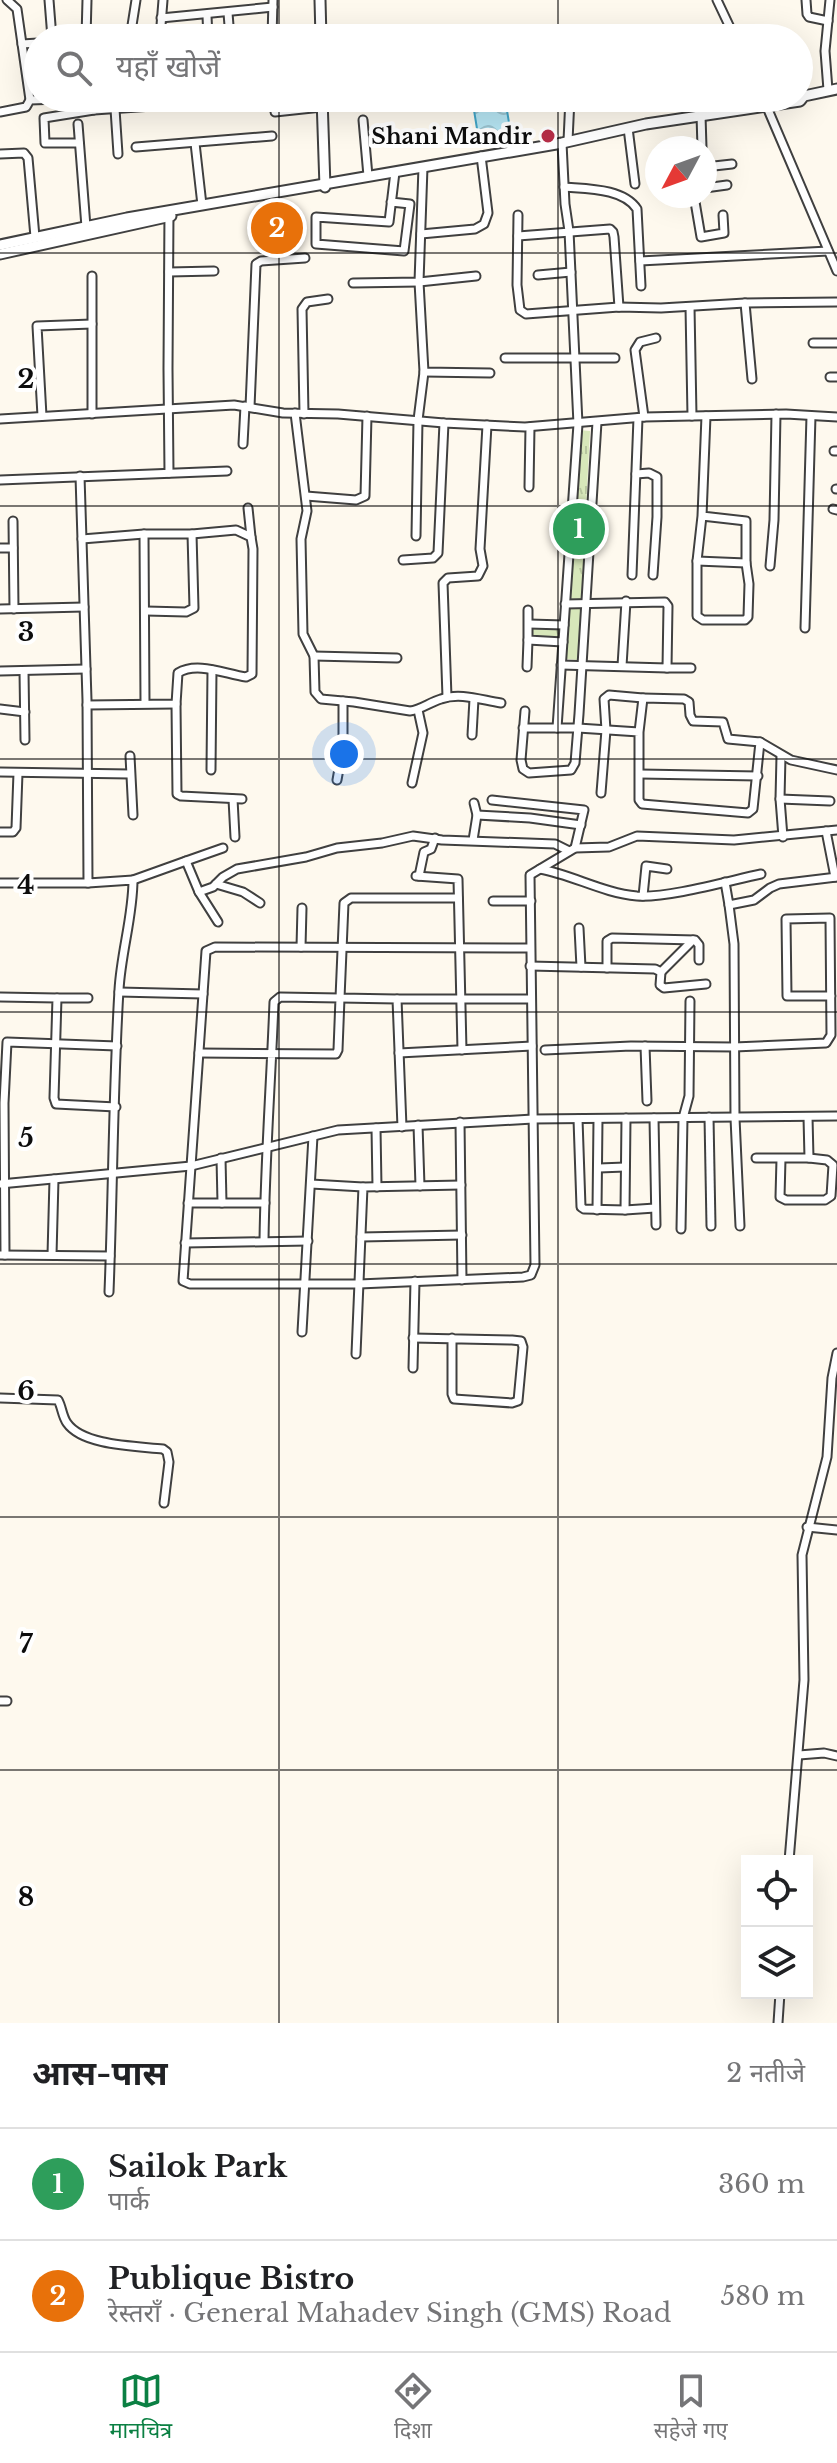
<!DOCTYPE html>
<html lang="hi">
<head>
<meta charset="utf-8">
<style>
	:root { --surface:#fff; --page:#f2f2f2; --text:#202124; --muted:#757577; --line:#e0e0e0; --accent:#0b8043 }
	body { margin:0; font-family:"Libre Baskerville","Noto Sans Devanagari",serif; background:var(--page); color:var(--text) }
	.controls { position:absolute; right:24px; bottom:24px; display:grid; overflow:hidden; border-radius:0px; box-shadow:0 8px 32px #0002 }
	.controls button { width:72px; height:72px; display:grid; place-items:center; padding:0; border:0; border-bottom:2px solid var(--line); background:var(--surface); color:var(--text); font:40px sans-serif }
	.compass { position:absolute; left:645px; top:136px; width:72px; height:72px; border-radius:50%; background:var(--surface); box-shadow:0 8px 32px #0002; rotate:229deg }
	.you { position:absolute; left:344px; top:754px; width:28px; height:28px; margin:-20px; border:6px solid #fff; border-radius:50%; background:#1a73e8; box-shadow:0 0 0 12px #1a73e833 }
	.badge { display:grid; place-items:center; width:52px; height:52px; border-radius:50%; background:var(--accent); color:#fff; font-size:26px; font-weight:700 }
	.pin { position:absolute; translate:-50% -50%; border:4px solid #fff; box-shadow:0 2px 8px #0006 }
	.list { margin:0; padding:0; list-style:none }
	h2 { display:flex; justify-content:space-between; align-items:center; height:104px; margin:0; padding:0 32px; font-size:34px }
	h2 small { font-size:26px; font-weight:400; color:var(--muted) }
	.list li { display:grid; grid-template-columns:52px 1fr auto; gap:24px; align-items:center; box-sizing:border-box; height:112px; padding:0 32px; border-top:2px solid var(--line) }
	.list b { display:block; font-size:30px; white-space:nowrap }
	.list p { margin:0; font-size:26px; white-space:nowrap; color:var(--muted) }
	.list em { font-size:26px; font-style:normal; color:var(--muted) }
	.icon { flex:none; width:44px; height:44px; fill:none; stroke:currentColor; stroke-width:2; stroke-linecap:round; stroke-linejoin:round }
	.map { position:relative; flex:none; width:837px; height:2023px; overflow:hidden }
	.search { position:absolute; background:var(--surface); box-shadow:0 8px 32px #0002; left:24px; right:24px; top:24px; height:88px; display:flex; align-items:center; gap:20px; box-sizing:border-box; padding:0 28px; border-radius:44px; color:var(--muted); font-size:30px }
	.sheet { height:328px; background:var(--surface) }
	nav { display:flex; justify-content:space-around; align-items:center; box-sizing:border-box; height:112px; border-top:2px solid var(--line); background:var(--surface); font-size:22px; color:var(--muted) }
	nav a { display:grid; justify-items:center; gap:4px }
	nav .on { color:var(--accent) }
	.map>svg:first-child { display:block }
</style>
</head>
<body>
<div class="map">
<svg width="837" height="2023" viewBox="0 0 837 2023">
	<defs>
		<pattern id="park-tufts" width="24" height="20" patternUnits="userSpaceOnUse" patternTransform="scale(2)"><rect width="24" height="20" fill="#d7e7ba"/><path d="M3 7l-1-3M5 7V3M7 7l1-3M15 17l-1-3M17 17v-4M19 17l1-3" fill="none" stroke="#b7c59f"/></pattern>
		<pattern id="water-waves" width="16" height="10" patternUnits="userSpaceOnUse" patternTransform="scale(2)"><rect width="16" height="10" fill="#b6e5f3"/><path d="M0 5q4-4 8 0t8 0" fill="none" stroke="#9bc3cf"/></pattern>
	</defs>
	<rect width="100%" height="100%" fill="#fef9ee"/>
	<polygon fill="url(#park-tufts)" points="579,430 590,431 578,660 567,659 567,640 531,637 531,627 567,627"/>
	<polygon fill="url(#water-waves)" stroke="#41a4c6" stroke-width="2" points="472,98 505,98 510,129 503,137 488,137 479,141"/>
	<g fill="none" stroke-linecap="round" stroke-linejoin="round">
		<g stroke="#404040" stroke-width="11">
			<g id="minor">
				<polyline points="7,0 17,9 30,100"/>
				<polyline points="49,0 52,38"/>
				<polyline points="717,0 735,38"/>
				<polyline points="806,0 807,14 809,17 828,21"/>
				<polyline points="228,13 230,38"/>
				<polyline points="207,16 208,38"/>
				<polyline points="161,18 273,7"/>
				<polyline points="86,38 87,0"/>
				<polyline points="130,38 136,0"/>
				<polyline points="160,38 163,0"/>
				<polyline points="272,38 273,0"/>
				<polyline points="22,44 38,43"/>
				<polyline points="828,90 825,51 830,0"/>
				<polyline points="93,98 94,110"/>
				<polyline points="763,98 837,271"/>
				<polyline points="115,109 118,154"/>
				<polyline points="0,112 26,107 30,100 60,99"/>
				<polyline points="275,112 322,107"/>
				<polyline points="701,115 702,148"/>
				<polyline points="363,120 368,176"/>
				<polyline points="78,124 86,227"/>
				<polyline points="628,128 635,184"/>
				<polyline points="568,141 570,98"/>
				<polyline points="79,143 45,143 44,118 94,110 211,102 221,98"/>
				<polyline points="195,143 202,205"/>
				<polyline points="136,147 272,136"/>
				<polyline points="0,154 24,153 28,158 35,237"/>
				<polyline points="423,167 419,282 424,372 490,373"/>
				<polyline points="705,167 732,164"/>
				<path d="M564 187C587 189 623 188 637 209L641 286"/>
				<polyline points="705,188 727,185"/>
				<polyline points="694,196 701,237 724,233 723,215"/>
				<polyline points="391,202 410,204 404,251 316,244 316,217 389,222 395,172"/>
				<polyline points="169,211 168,369 169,473"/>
				<polyline points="518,215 517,285 520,310 526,314 619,307 661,308 745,303 837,302"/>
				<polyline points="421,234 475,229 484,224 488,213 481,156"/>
				<polyline points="518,236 610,229 613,232 614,237 619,307"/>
				<polyline points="640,261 828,251"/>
				<polyline points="169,272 214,271"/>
				<polyline points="538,275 571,272"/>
				<polyline points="353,283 419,282 476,276"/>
				<polyline points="745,303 752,379"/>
				<polyline points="690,307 692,416"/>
				<polyline points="813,343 837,343"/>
				<polyline points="505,358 615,358"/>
				<polyline points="830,377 837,377"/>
				<polyline points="250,407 256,264 261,261 305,258"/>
				<path d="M295 413 307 511 301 539 303 634 314 656 315 692 321 699 354 702 410 711C421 710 430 702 441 699 460 692 481 700 501 703"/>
				<polyline points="92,414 92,276"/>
				<polyline points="304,414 302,309 307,302 328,299"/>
				<polyline points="42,416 37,326 92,324"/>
				<polyline points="644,417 635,350 640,342 656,338"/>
				<polyline points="0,419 234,405 283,413 338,414 444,423 525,427 644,417 786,414 837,417"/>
				<polyline points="243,444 245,406"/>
				<polyline points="834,451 837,451"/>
				<polyline points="636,474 649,473 657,477 657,517 653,575"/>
				<path d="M80 476 87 700 88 883 133 880C133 916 121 953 119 990 113 1090 113 1191 109 1292"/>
				<polyline points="0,480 227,471"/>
				<polyline points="529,487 530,427"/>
				<polyline points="836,489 837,489"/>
				<polyline points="306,496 356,500 365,496 367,416"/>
				<polyline points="248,508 251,537"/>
				<polyline points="833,509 837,510"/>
				<polyline points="702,516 746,521 746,563 749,584 748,617 745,620 703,620 697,616 697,561 702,516 706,416"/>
				<polyline points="13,521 14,609"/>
				<polyline points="144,534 145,703"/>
				<polyline points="416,536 418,420 424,372"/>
				<path d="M82 539 144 534H192L236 530 251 537 253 549 252 674 246 677C225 674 197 661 178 673L176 704 87 705"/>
				<polyline points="0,548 13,548"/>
				<polyline points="403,560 433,558 438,553 444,423"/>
				<polyline points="697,561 746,563"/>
				<polyline points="770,566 774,520 776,414"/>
				<polyline points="632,575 638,418"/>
				<polyline points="0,609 84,607"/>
				<polyline points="528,610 528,640 563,642"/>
				<polyline points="146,611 186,612 194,608 192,534"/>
				<polyline points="529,624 564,625"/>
				<polyline points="805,628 811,416"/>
				<polyline points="314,656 397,658"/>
				<polyline points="561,665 667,668 668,606 665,602 565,604"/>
				<polyline points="622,666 626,601"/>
				<polyline points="527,667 528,640"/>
				<polyline points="667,668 691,668"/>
				<polyline points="0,671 86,669"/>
				<polyline points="24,671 25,740"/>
				<polyline points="447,697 443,583 448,578 478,576 483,566 480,549 487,425"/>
				<polyline points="176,704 177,794 181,796 242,799"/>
				<polyline points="0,709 25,712"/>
				<polyline points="525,711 521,760 523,769 529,773 571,770 575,763 579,714 597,422"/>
				<polyline points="523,728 578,728 639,732 639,800 642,804 748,813 753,809 760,742 728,739 723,722 693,721 690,715 689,702 684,699 643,698 639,732"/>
				<polyline points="557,728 578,424 569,231 565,204 562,143"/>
				<polyline points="472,735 474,699"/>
				<polyline points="760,742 791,760 837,770"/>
				<polyline points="130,756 133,815"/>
				<polyline points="781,756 780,799 783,837"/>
				<polyline points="211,770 212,670"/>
				<polyline points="0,772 130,774"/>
				<polyline points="640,774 758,776"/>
				<polyline points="337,780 343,746 343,701"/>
				<polyline points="412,783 423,733 418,710"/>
				<polyline points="601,793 606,730 604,699 609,695 643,698"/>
				<polyline points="233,799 235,837"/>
				<polyline points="780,799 830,801"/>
				<polyline points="492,800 584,810 575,848"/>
				<polyline points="477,815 530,818 581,825"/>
				<polyline points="826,831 835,877"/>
				<polyline points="0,832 13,832 16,828 18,773"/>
				<polyline points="473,840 477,815 474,803"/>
				<polyline points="186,861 223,848"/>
				<polyline points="540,869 575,848 609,847 637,836 734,840 837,830"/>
				<polyline points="416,876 458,879 462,1050"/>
				<polyline points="419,876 424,852 431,849 435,838"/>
				<polyline points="133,880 186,861 199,892 213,887 223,877 237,869 306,857 337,848 382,843 413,836 442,840 555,844 569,851"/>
				<polyline points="725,882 729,905 754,900 770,888 779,884 837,877"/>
				<polyline points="0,883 88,883"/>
				<polyline points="216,884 243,892 260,903"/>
				<polyline points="199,892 218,922"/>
				<polyline points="643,896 646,866 667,869"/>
				<polyline points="493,901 531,901"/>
				<polyline points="729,905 734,944 735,1118 740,1226"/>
				<polyline points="579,928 581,967"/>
				<polyline points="301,947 302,908"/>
				<path d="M530 948 215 947 206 951 183 1281 190 1284H359L523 1277 531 1275 535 1265 530 875 540 869C573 875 603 893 637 896 669 898 728 881 761 874"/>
				<polyline points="530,966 655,969 661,972 660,985 664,988 706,984"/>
				<polyline points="607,968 607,941 612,938 695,940 699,945 699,960"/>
				<polyline points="661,972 693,940"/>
				<polyline points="119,992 203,994"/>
				<polyline points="0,997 57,998 54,1098 56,1104 116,1107"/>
				<polyline points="57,998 88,998"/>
				<polyline points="397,999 531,999"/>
				<polyline points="645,1046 647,1101"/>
				<polyline points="545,1050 631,1046 734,1047 826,1043 831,1035 830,918 786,919 787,996 831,996"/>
				<path d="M199 1053 336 1054 338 1050 340 998 280 997 274 1002C271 1082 265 1161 264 1241"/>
				<polyline points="399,1053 532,1046"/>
				<polyline points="709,1117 711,1226"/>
				<polyline points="626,1118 625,1210 655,1208"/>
				<polyline points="654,1118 656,1225"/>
				<polyline points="578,1119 581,1207 584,1209 625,1210"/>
				<polyline points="460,1122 462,1280"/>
				<polyline points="418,1125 420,1186"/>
				<polyline points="402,1127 397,999 340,998 344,903 351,898 458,898"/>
				<polyline points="376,1128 377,1187"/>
				<polyline points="221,1158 222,1203"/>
				<polyline points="756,1158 809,1158 808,1117"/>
				<polyline points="781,1159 780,1197 786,1200 825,1200 831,1196 833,1165 827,1160 809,1158"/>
				<polyline points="599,1168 625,1167"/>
				<polyline points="0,1184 191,1166 338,1130 533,1119 837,1116"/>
				<polyline points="311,1184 363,1187"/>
				<polyline points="188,1203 265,1203"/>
				<polyline points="597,1210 598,1119"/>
				<polyline points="681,1229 683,1118 689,1096 690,1001"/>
				<polyline points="361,1237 462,1235"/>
				<polyline points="185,1243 308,1241"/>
				<polyline points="1,1255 110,1256"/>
				<polyline points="5,1255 4,1103 7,1042 117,1046"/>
				<polyline points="52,1255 54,1179"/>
				<polyline points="302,1332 313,1136"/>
				<polyline points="413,1338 512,1340 521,1341 523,1347 518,1401 512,1403 454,1399 452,1394 452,1338"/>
				<polyline points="356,1354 363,1187 461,1185"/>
				<polyline points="413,1368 415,1281"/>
				<path d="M0 1398 58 1400C62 1407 62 1416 67 1423 83 1446 136 1446 163 1449L167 1452 169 1462 164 1503"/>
				<polyline points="807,1527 837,1530"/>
				<polyline points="0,1701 7,1701"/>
				<polyline points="799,1755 824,1753 837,1756"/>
				<polyline points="789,1861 804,1680 802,1555 827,1457 832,1378 837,1353"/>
				<polyline points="778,2023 780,1993"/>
			</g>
		</g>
		<g stroke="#404040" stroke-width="13">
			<g id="tertiary">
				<polyline points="320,0 321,38"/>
				<polyline points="322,98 325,187"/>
				<polyline points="0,245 127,218 562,143 646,124 800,101 804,96 837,89"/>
				<polyline points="0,254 171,216"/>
			</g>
		</g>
		<use href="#minor" stroke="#fff" stroke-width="7"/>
		<use href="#tertiary" stroke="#fff" stroke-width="9"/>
	</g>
	<path fill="none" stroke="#0d0d0d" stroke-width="2" stroke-opacity="0.55" d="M279 0V38M558 0V38M279 98V2023M558 98V2023M0 253H837M0 506H837M0 759H837M0 1012H837M0 1264H837M0 1517H837M0 1770H837"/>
	<circle fill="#b62d47" stroke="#fff" stroke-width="3" cx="548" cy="136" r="8"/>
	<g text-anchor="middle" stroke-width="8" stroke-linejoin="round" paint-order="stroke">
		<g font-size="22" font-weight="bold" fill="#0d0d0d" stroke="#fff" text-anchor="end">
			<text x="532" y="144">Shani Mandir</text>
		</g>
	</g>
	<g font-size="26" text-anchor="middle" font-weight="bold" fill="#0d0d0d" stroke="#fff" stroke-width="8" stroke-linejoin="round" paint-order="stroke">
		<text x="26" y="388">2</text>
		<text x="26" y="641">3</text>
		<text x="26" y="894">4</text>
		<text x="26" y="1147">5</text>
		<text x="26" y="1400">6</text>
		<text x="26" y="1653">7</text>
		<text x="26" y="1906">8</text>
	</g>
</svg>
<div class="controls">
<button><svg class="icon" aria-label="locate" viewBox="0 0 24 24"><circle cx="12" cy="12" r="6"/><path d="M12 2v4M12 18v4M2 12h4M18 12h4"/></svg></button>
<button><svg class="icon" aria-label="layers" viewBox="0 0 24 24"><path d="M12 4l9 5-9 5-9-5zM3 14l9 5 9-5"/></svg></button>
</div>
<svg class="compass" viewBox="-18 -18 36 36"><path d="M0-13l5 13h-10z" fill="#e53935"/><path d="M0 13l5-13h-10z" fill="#757577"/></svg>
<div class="you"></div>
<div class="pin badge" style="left:579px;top:529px;background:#2e9e5b">1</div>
<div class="pin badge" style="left:277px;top:228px;background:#e8710a">2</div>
<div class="search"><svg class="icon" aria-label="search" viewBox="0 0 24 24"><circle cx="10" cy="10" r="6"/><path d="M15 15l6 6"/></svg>यहाँ खोजें</div>
</div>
<section class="sheet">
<h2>आस-पास<small>2 नतीजे</small></h2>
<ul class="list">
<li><span class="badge" style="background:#2e9e5b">1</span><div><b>Sailok Park</b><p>पार्क</p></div><em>360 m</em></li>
<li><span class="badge" style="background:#e8710a">2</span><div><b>Publique Bistro</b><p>रेस्तराँ · General Mahadev Singh (GMS) Road</p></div><em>580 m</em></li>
</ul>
</section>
<nav>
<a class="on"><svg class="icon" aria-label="map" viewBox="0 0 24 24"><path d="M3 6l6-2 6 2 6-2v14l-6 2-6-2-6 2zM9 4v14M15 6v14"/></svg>मानचित्र</a>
<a><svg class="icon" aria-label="directions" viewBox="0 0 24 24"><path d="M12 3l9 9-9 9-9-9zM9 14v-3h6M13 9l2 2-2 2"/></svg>दिशा</a>
<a><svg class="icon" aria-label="saved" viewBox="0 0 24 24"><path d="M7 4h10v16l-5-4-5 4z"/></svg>सहेजे गए</a>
</nav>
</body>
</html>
